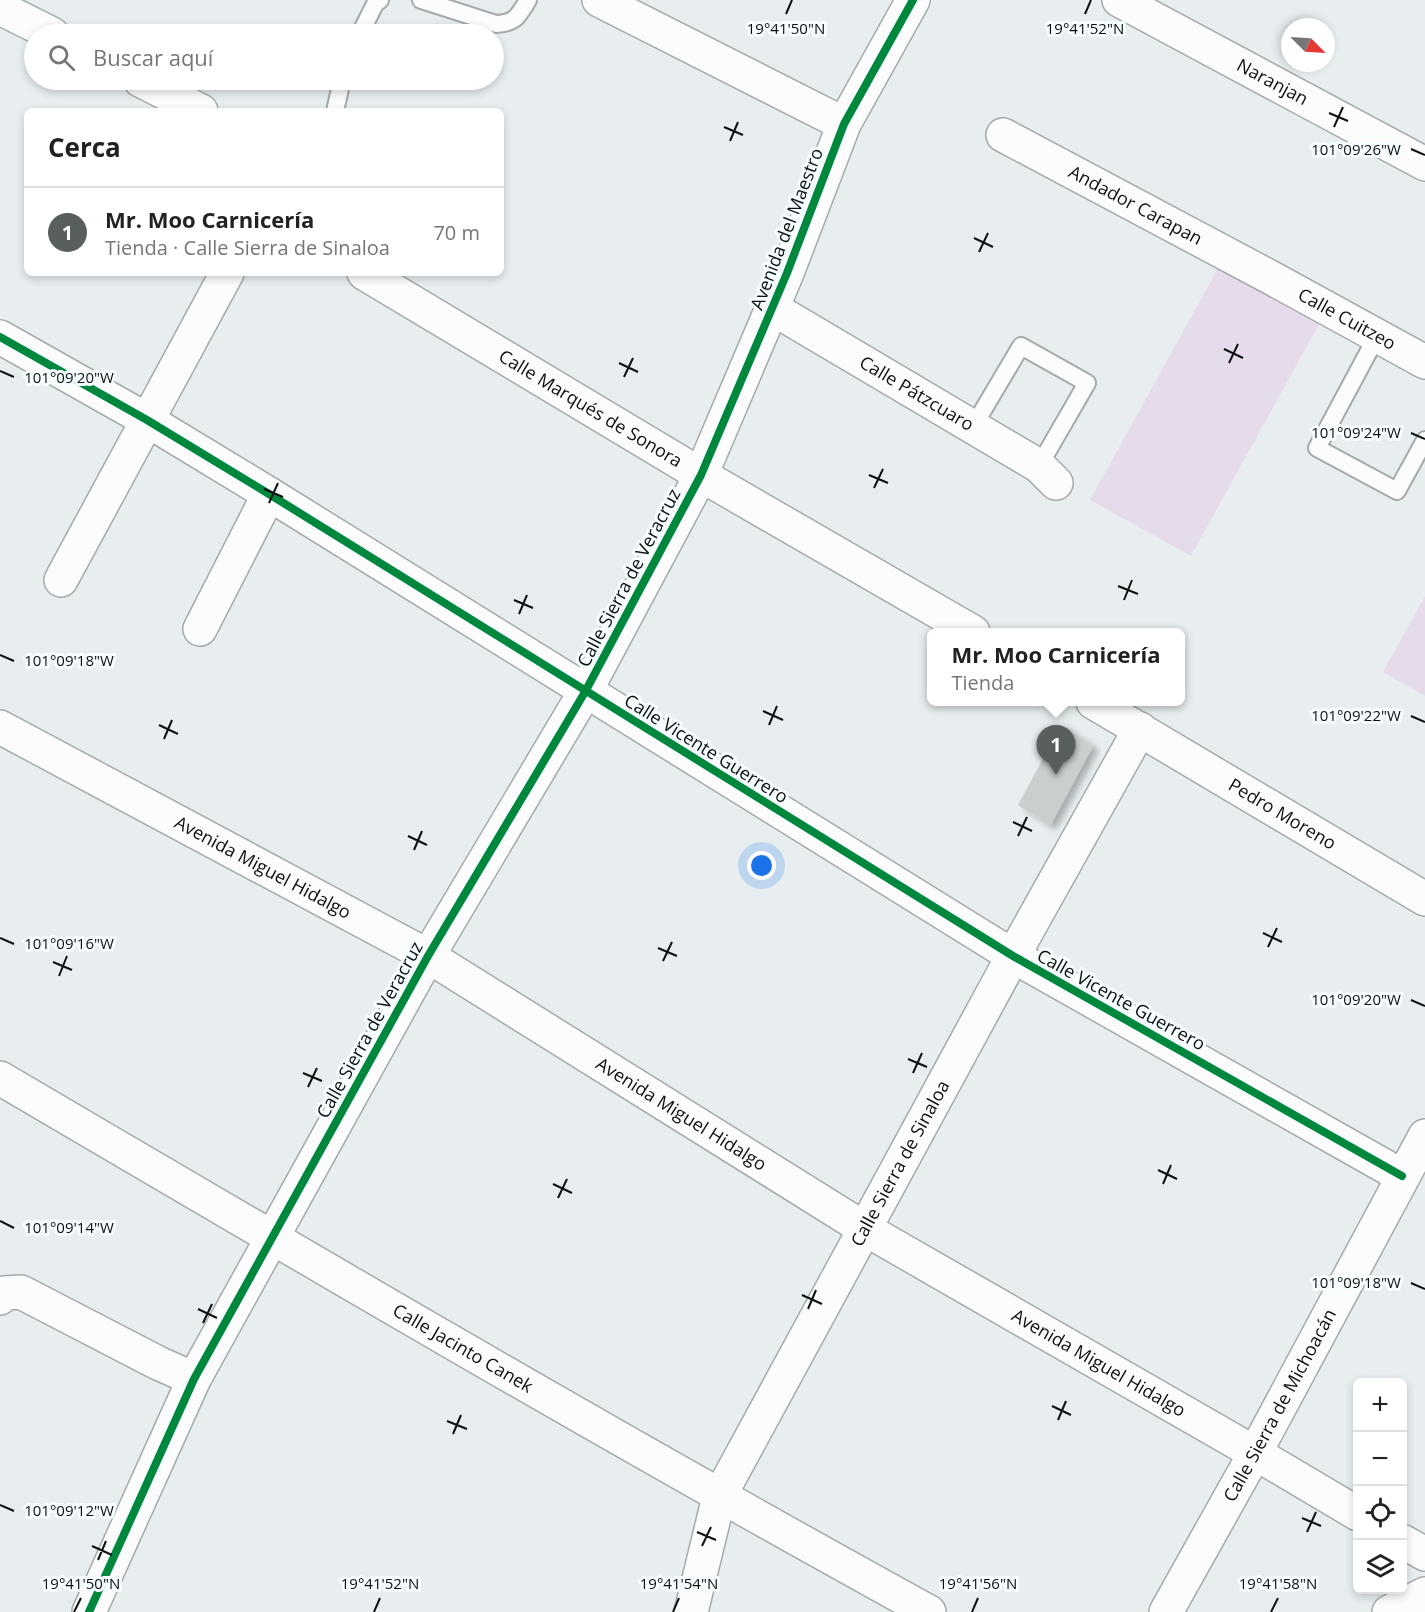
<!DOCTYPE html>
<html lang="es">
<head>
<meta charset="utf-8">
<style>
	:root { --surface:#fff; --page:#f2f2f2; --text:#222; --muted:#767676; --line:#e0e0e0; --accent:#595e5f }
	body { margin:0; font-family:"Open Sans",sans-serif; background:var(--page); color:var(--text) }
	.controls { position:absolute; right:18px; bottom:18px; display:grid; overflow:hidden; border-radius:9px; box-shadow:0 3px 9px #0003 }
	.controls button { width:54px; height:54px; display:grid; place-items:center; padding:0; border:0; border-bottom:2px solid var(--line); background:var(--surface); color:var(--text); font:30px sans-serif }
	.compass { position:absolute; left:1281px; top:18px; width:54px; height:54px; border-radius:50%; background:var(--surface); box-shadow:0 3px 9px #0003; rotate:114deg }
	.you { position:absolute; left:762px; top:866px; width:21px; height:21px; margin:-15px; border:4px solid #fff; border-radius:50%; background:#1a73e8; box-shadow:0 0 0 9px #1a73e833 }
	.badge { display:grid; place-items:center; width:39px; height:39px; border-radius:50%; background:var(--accent); color:#fff; font-size:20px; font-weight:700 }
	.pin { position:absolute; translate:-50% -50px; filter:drop-shadow(0 2px 3px #0008) }
	.pin::after { content:''; position:absolute; top:32px; width:21px; height:18px; background:inherit; clip-path:polygon(0 0,100% 0,50% 100%) }
	.popup { position:absolute; left:927px; top:628px; width:258px; height:78px; box-sizing:border-box; display:grid; place-content:center; border-radius:9px; background:var(--surface); filter:drop-shadow(0 2px 4px #0005); font-size:20px; white-space:nowrap; color:var(--muted) }
	.popup b { font-size:22px; color:var(--text) }
	.popup::after { content:''; position:absolute; left:50%; top:100%; margin-left:-12px; border:12px solid transparent; border-top-color:var(--surface) }
	.list { margin:0; padding:0; list-style:none }
	h2 { display:flex; justify-content:space-between; align-items:center; height:78px; margin:0; padding:0 24px; font-size:26px }
	h2 small { font-size:20px; font-weight:400; color:var(--muted) }
	.list li { display:grid; grid-template-columns:39px 1fr auto; gap:18px; align-items:center; box-sizing:border-box; height:90px; padding:0 24px; border-top:2px solid var(--line) }
	.list b { display:block; font-size:22px; white-space:nowrap }
	.list p { margin:0; font-size:20px; white-space:nowrap; color:var(--muted) }
	.list em { font-size:20px; font-style:normal; color:var(--muted) }
	.icon { flex:none; width:33px; height:33px; fill:none; stroke:currentColor; stroke-width:2; stroke-linecap:round; stroke-linejoin:round }
	.map { position:relative; flex:none; width:1425px; height:1612px; overflow:hidden }
	.search { position:absolute; background:var(--surface); box-shadow:0 3px 9px #0003; left:24px; top:24px; width:480px; height:66px; display:flex; align-items:center; gap:15px; box-sizing:border-box; padding:0 21px; border-radius:33px; color:var(--muted); font-size:22px }
	.panel { position:absolute; background:var(--surface); box-shadow:0 3px 9px #0003; left:24px; top:108px; width:480px; height:168px; border-radius:9px }
	.map>svg:first-child { display:block }
</style>
</head>
<body>
<div class="map">
<svg width="1425" height="1612" viewBox="0 0 1425 1612">
	<defs>
		<filter id="shadow"><feDropShadow dx="6" dy="4" stdDeviation="3" flood-color="#0004"/></filter>
	</defs>
	<rect width="100%" height="100%" fill="#e8eef0"/>
	<g fill="#e6dbea">
		<polygon points="1222,261 1323,317 1191,556 1090,500"/>
		<polygon points="1425,596 1425,696 1383,672"/>
	</g>
	<polygon fill="#c9cece" filter="url(#shadow)" points="1061,725 1093,746 1050,826 1018,805"/>
	<g fill="none" stroke-linecap="round" stroke-linejoin="round">
		<g stroke="#a5aaab" stroke-width="20">
			<g id="service">
				<path d="M421 0 496 24C516 23 518 16 528 0"/>
				<polyline points="360,34 375,4 380,0"/>
				<polyline points="335,111 342,80"/>
				<polyline points="1377,336 1317,448 1397,491 1425,440"/>
				<polyline points="973,427 1021,346 1087,383 1039,466"/>
			</g>
		</g>
		<g stroke="#a5aaab" stroke-width="36">
			<g id="minor">
				<polyline points="599,0 844,124"/>
				<path id="s1" d="M1119 0 1425 164"/>
				<polyline points="0,8 52,34"/>
				<polyline points="140,80 201,111"/>
				<path id="s2" d="M1003 135 1268 276 1425 362"/>
				<path id="s3" d="M364 273 701 475 973 632"/>
				<path id="s4" d="M772 308 1039 466 1056 483"/>
				<polyline points="0,337 147,420 269,494 1013,956 1402,1176"/>
				<polyline points="61,580 227,273"/>
				<polyline points="200,629 269,494"/>
				<path id="s5" d="M1093 702 1425 899"/>
				<path id="s6" d="M0 727 428 956 865 1229 1255 1453 1358 1514"/>
				<path id="s7" d="M0 1078C308 1259 616 1440 929 1612"/>
				<polyline points="0,1298 4,1293 21,1292 158,1363 194,1379"/>
				<polyline points="1402,1541 1425,1554"/>
				<polyline points="89,1612 194,1379 428,956 585,692 701,475 787,273 844,124 913,0"/>
				<path id="s8" d="M691 1612 719 1497 1013 956 1140 729"/>
				<path id="s9" d="M1166 1612 1255 1453 1425 1136"/>
			</g>
		</g>
		<g stroke="#a5aaab" stroke-width="36">
			<polyline id="tertiary" points="1389,1612 1425,1594"/>
		</g>
		<use href="#service" stroke="#fcfcfd" stroke-width="16"/>
		<use href="#minor" stroke="#fcfcfd" stroke-width="33"/>
		<use href="#tertiary" stroke="#fcfcfd" stroke-width="33"/>
		<g stroke="#f5fdfe" stroke-width="11">
			<g id="cycleway">
				<polyline points="0,337 147,420 269,494 1013,956 1402,1176"/>
				<polyline points="89,1612 194,1379 428,956 585,692 701,475 787,273 844,124 913,0"/>
			</g>
		</g>
		<use href="#cycleway" stroke="#00873e" stroke-width="8"/>
	</g>
	<path fill="none" stroke="#0c1011" stroke-width="2" d="M786 14 792 0M1085 14 1091 0M1329 113 1348 121M724 127 743 135M1334 127 1343 107M730 141 738 122M1411 149 1425 155M974 238 993 247M979 252 988 233M1224 349 1243 358M619 363 638 372M1229 363 1238 344M0 371 14 377M624 377 633 358M1411 433 1425 439M869 475 888 483M874 488 883 469M264 489 283 497M269 503 278 483M1118 586 1138 594M514 600 533 608M1124 600 1132 580M519 614 527 595M0 655 14 661M763 711 783 720M1411 716 1425 722M159 725 178 734M769 725 777 706M164 739 172 720M1013 822 1032 831M408 836 427 845M1018 836 1027 817M414 850 422 831M1263 933 1282 942M0 938 14 944M1268 947 1277 928M658 948 677 956M663 961 672 942M53 962 72 970M59 976 67 956M1411 1000 1425 1006M908 1059 927 1067M303 1073 322 1081M913 1073 922 1053M308 1087 317 1068M1158 1170 1177 1179M553 1184 572 1193M1163 1184 1171 1165M558 1198 567 1179M0 1221 14 1228M1411 1283 1425 1289M802 1295 822 1304M198 1309 217 1318M808 1309 816 1290M203 1323 212 1304M1052 1406 1071 1415M1058 1420 1066 1401M447 1421 467 1429M453 1434 461 1415M0 1505 14 1511M1302 1518 1321 1526M697 1532 716 1540M1307 1532 1316 1512M92 1546 112 1555M702 1546 711 1527M98 1560 106 1541M74 1612 81 1598M374 1612 380 1598M673 1612 679 1598M972 1612 978 1598M1271 1612 1278 1598"/>
	<g text-anchor="middle" stroke-width="6" stroke-linejoin="round" paint-order="stroke">
		<g font-size="18" fill="#0c1011" stroke="#f5fdfe">
			<text dy="6" stroke="none"><textPath href="#s1" startOffset="174">Naranjan</textPath></text>
			<text dy="6" stroke="none"><textPath href="#s2" startOffset="150">Andador Carapan</textPath></text>
			<text transform="translate(787 229) rotate(-69)" y="6">Avenida del Maestro</text>
			<text dy="6" stroke="none"><textPath href="#s2" startOffset="390">Calle Cuitzeo</textPath></text>
			<text dy="6" stroke="none"><textPath href="#s4" startOffset="168">Calle Pátzcuaro</textPath></text>
			<text dy="6" stroke="none"><textPath href="#s3" startOffset="264">Calle Marqués de Sonora</textPath></text>
			<text transform="translate(629 578) rotate(-62)" y="6">Calle Sierra de Veracruz</text>
			<text transform="translate(706 749) rotate(32)" y="6">Calle Vicente Guerrero</text>
			<text dy="6" stroke="none"><textPath href="#s5" startOffset="220">Pedro Moreno</textPath></text>
			<text dy="6" stroke="none"><textPath href="#s6" startOffset="298">Avenida Miguel Hidalgo</textPath></text>
			<text transform="translate(1121 1000) rotate(29)" y="6">Calle Vicente Guerrero</text>
			<text transform="translate(370 1030) rotate(-61)" y="6">Calle Sierra de Veracruz</text>
			<text dy="6" stroke="none"><textPath href="#s6" startOffset="784">Avenida Miguel Hidalgo</textPath></text>
			<text dy="6" stroke="none"><textPath href="#s8" startOffset="498">Calle Sierra de Sinaloa</textPath></text>
			<text dy="6" stroke="none"><textPath href="#s7" startOffset="536">Calle Jacinto Canek</textPath></text>
			<text dy="6" stroke="none"><textPath href="#s6" startOffset="1270">Avenida Miguel Hidalgo</textPath></text>
			<text dy="6" stroke="none"><textPath href="#s9" startOffset="236">Calle Sierra de Michoacán</textPath></text>
		</g>
	</g>
	<g font-size="15" text-anchor="middle" fill="#0c1011" stroke="#f5fdfe" stroke-width="6" stroke-linejoin="round" paint-order="stroke">
		<text x="786" y="34">19°41'50"N</text>
		<text x="1085" y="34">19°41'52"N</text>
		<text x="1356" y="155">101°09'26"W</text>
		<text x="69" y="383">101°09'20"W</text>
		<text x="1356" y="438">101°09'24"W</text>
		<text x="69" y="666">101°09'18"W</text>
		<text x="1356" y="721">101°09'22"W</text>
		<text x="69" y="949">101°09'16"W</text>
		<text x="1356" y="1005">101°09'20"W</text>
		<text x="69" y="1233">101°09'14"W</text>
		<text x="1356" y="1288">101°09'18"W</text>
		<text x="69" y="1516">101°09'12"W</text>
		<text x="81" y="1589">19°41'50"N</text>
		<text x="380" y="1589">19°41'52"N</text>
		<text x="679" y="1589">19°41'54"N</text>
		<text x="978" y="1589">19°41'56"N</text>
		<text x="1278" y="1589">19°41'58"N</text>
	</g>
</svg>
<div class="controls">
<button>+</button>
<button>−</button>
<button><svg class="icon" aria-label="locate" viewBox="0 0 24 24"><circle cx="12" cy="12" r="6"/><path d="M12 2v4M12 18v4M2 12h4M18 12h4"/></svg></button>
<button><svg class="icon" aria-label="layers" viewBox="0 0 24 24"><path d="M12 4l9 5-9 5-9-5zM3 14l9 5 9-5"/></svg></button>
</div>
<svg class="compass" viewBox="-18 -18 36 36"><path d="M0-13l5 13h-10z" fill="#e53935"/><path d="M0 13l5-13h-10z" fill="#767676"/></svg>
<div class="you"></div>
<div class="pin badge" style="left:1056px;top:775px">1</div>
<div class="popup"><b>Mr. Moo Carnicería</b>Tienda</div>
<div class="search"><svg class="icon" aria-label="search" viewBox="0 0 24 24"><circle cx="10" cy="10" r="6"/><path d="M15 15l6 6"/></svg>Buscar aquí</div>
<section class="panel">
<h2>Cerca<small></small></h2>
<ul class="list">
<li><span class="badge">1</span><div><b>Mr. Moo Carnicería</b><p>Tienda · Calle Sierra de Sinaloa</p></div><em>70 m</em></li>
</ul>
</section>
</div>
</body>
</html>
